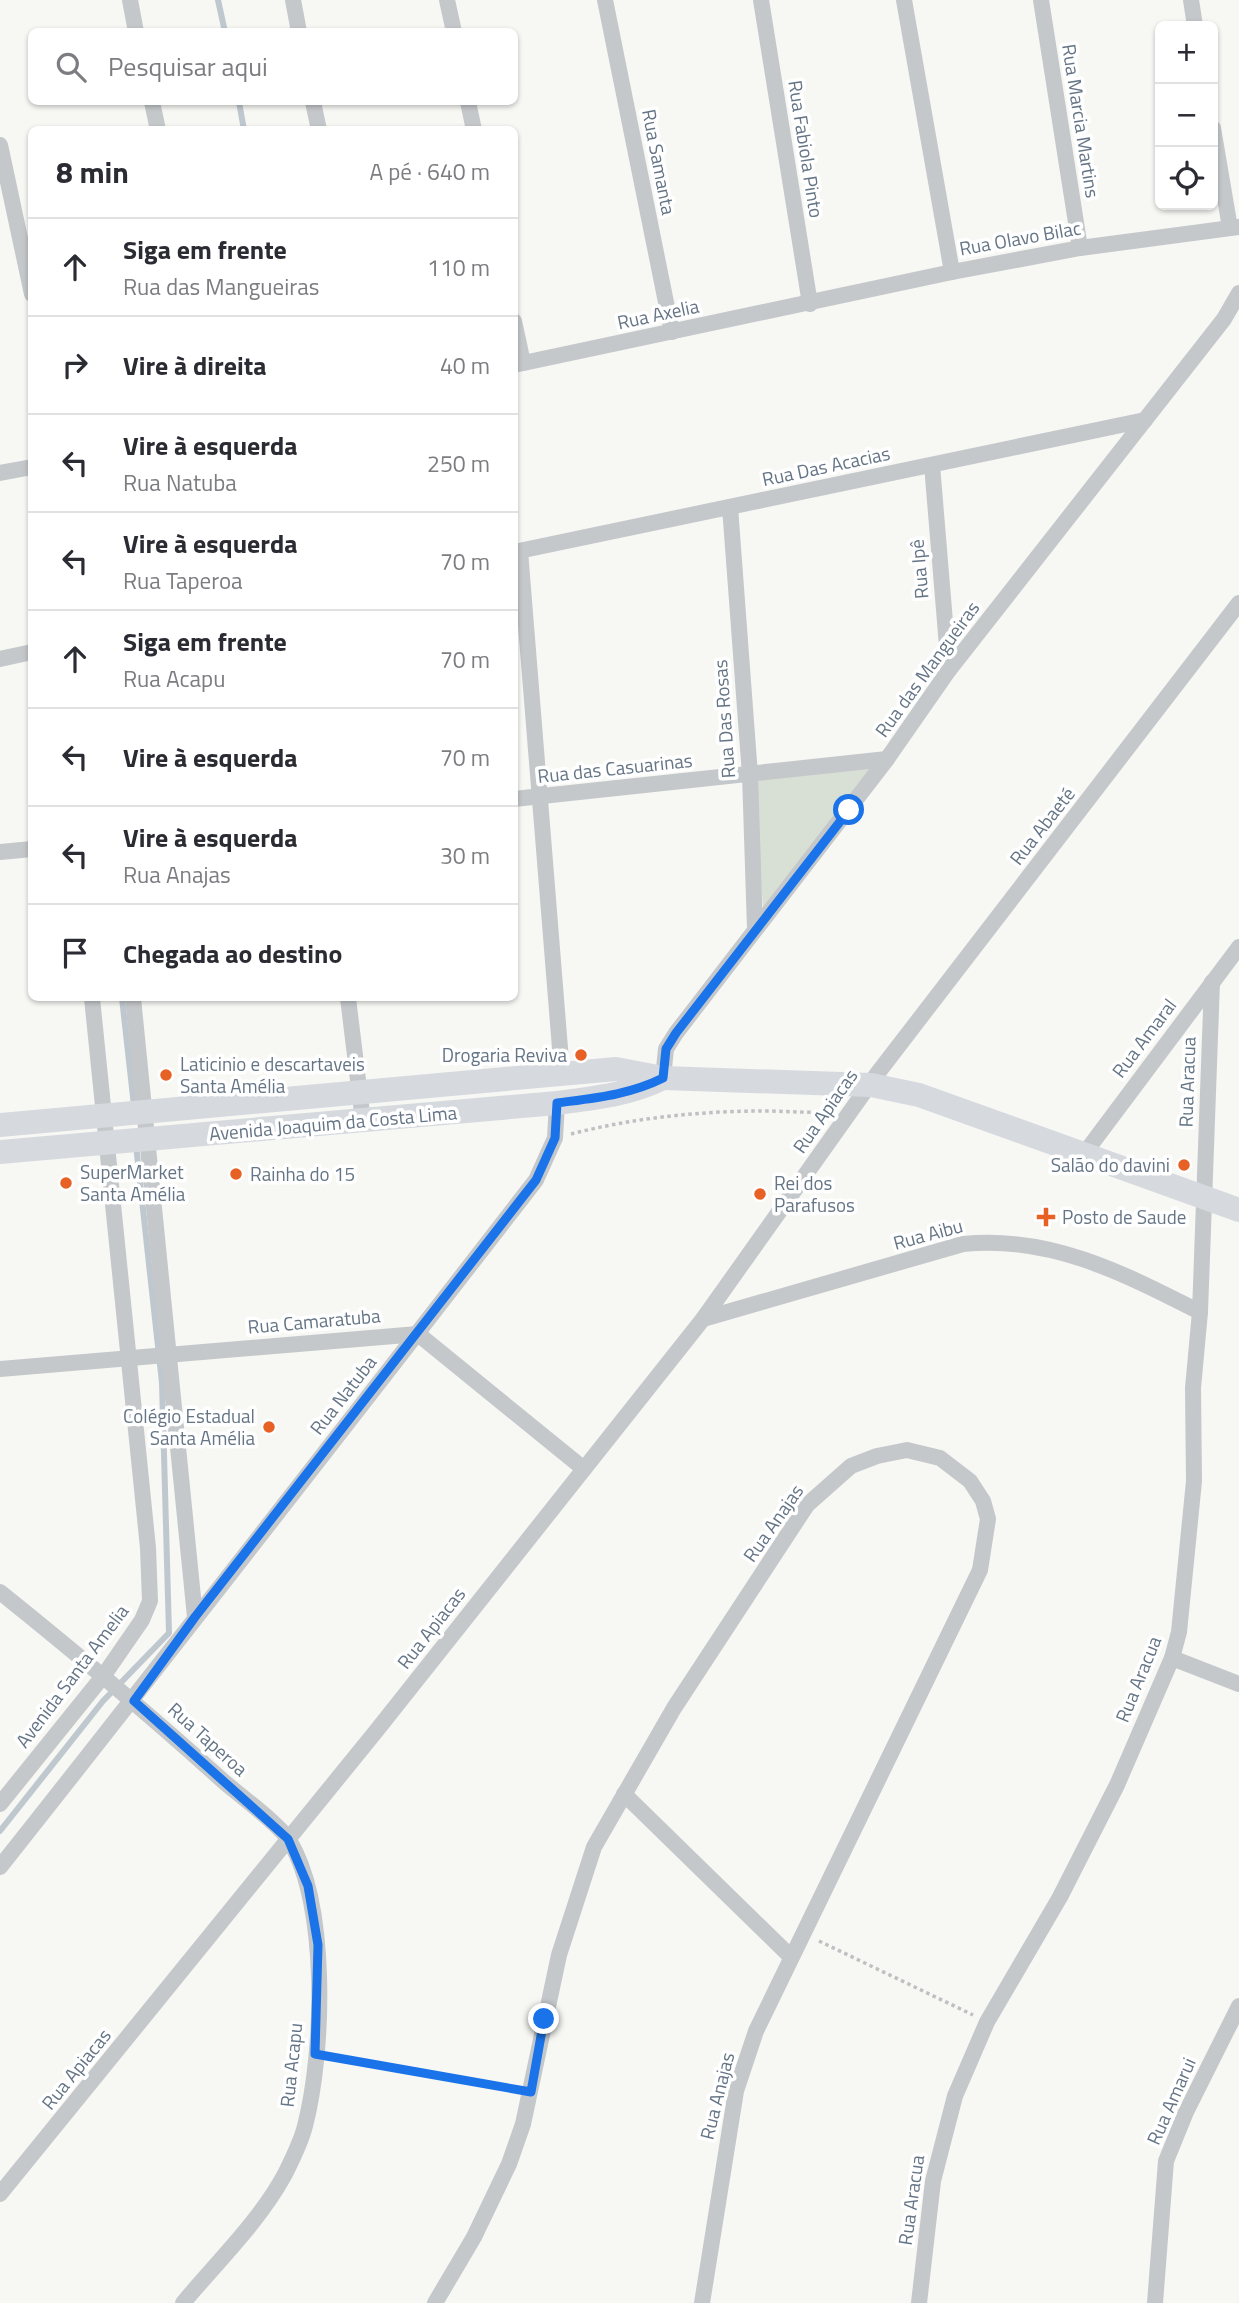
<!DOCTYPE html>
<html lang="pt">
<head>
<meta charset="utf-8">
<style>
	:root { --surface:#fff; --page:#f2f2f3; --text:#2b2b33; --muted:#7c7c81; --line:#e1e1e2 }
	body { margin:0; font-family:"Titillium Web",sans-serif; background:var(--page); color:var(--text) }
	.controls { position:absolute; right:21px; top:21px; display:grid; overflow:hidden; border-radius:10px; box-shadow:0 2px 5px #0004 }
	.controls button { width:63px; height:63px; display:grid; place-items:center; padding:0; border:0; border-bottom:2px solid var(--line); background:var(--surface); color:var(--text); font:35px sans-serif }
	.stop { position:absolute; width:21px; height:21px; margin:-16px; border:5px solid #1a73e8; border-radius:50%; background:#fff }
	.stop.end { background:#1a73e8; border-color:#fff; box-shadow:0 2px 7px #0008 }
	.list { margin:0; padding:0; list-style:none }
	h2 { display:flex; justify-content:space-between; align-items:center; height:91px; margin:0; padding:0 28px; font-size:30px }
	h2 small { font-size:23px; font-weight:400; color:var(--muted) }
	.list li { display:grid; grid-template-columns:46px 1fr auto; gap:21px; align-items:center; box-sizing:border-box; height:98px; padding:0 28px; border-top:2px solid var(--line) }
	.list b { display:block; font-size:26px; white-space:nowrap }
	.list p { margin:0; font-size:23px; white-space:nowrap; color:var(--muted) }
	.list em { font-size:23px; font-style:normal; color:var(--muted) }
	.icon { flex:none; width:38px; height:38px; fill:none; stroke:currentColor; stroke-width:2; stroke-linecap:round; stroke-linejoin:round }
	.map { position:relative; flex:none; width:1239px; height:2303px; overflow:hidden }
	.search { position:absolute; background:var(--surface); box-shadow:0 2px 5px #0004; left:28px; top:28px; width:490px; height:77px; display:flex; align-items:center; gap:18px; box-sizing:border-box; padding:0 24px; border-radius:10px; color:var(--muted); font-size:26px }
	.panel { position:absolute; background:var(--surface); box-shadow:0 2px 5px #0004; left:28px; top:126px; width:490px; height:875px; border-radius:10px }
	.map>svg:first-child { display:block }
</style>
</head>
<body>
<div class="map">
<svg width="1239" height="2303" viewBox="0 0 1239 2303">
	<rect width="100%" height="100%" fill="#f7f7f4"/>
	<polygon fill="#d8dfd5" points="886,762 764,918 752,775"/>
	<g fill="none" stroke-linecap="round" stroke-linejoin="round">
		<g stroke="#bfc8ce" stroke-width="6">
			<polyline points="218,0 225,32"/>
			<polyline points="239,102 244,130"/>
			<polyline points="122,998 134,1106"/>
			<polyline points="0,1831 103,1701 169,1633 162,1383 136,1145"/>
		</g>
		<g stroke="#bec0c2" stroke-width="3.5" stroke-dasharray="3.5 3.5" stroke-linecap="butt">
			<path d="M571 1134C633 1118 700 1111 763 1111 785 1111 806 1113 828 1112"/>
			<polyline points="819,1941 973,2015"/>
			<polyline points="334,2057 513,2089"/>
		</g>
		<g stroke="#c4c8cb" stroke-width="16">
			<polyline points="130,0 136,32"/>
			<polyline points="293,0 299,32"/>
			<polyline points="447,0 454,32"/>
			<polyline points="605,0 672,332"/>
			<polyline points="761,0 810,304"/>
			<polyline points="904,0 952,272"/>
			<polyline points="1041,0 1080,248"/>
			<polyline points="1191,0 1195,26"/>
			<polyline points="152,102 158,130"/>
			<polyline points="313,102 319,130"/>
			<polyline points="468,102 474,130"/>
			<polyline points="1213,128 1230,228"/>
			<polyline points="0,145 32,294"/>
			<polyline points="514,321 523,363"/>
			<polyline points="514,365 952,272 1080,248 1239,227"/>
			<polyline points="932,465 949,670"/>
			<polyline points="0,473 32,467"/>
			<polyline points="730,507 750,775 755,929"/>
			<polyline points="520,551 562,1073"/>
			<polyline points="514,552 1145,420"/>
			<polyline points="0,659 32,652"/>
			<polyline points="514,799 887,759"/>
			<polyline points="0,852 32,849"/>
			<polyline points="133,998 195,1617"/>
			<polyline points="348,998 363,1121"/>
			<polyline points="663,1078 666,1049 676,1033 887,759 949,670 1224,319 1239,293"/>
			<polyline points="1084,1154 1239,947"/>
			<path d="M703 1319 963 1244C1050 1235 1123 1273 1200 1312"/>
			<polyline points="0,1369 418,1334 584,1469"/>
			<path d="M0 1592C76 1653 150 1715 222 1780 239 1795 278 1823 289 1840 329 1905 324 2053 305 2126 301 2142 292 2160 285 2174 259 2222 217 2262 183 2303"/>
			<polyline points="1172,1658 1239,1684"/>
			<polyline points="624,1794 790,1956"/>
			<polyline points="0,1804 104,1675 142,1620 150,1601 148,1548 92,998"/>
			<path d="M0 1867C180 1640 358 1410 536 1180L555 1138 557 1103"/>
			<polyline points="0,2194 377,1730 703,1319 877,1074 1239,603"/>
			<polyline points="435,2303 474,2237 509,2164 523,2124 559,1955 594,1847 674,1708 807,1505 851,1466 877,1456 907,1450 940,1458 970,1481 983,1501 988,1519 980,1570 756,2031 736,2091 702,2303"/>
			<polyline points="919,2303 933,2181 955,2096 987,2022 1060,1897 1117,1785 1172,1658 1179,1632 1194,1481 1193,1388 1200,1312 1212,982"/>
			<polyline points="1155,2303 1166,2161 1186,2112 1239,2006"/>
		</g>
		<g stroke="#d6dadf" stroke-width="24">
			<polyline points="0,1125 616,1069 663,1078 871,1085 919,1095 1239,1210"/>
			<path d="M0 1152 557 1103C594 1098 629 1095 663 1078"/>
		</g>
	</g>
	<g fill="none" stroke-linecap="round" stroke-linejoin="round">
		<path stroke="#1a73e8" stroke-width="9" d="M544 2019 531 2092 315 2054 318 1945 308 1886 288 1839 134 1701 195 1617 536 1180 555 1138 557 1103C594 1098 629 1095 663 1078L666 1049 676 1033 849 810"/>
	</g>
	<g fill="#e76024" stroke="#fff" stroke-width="2.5">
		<circle cx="581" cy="1055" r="7"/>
		<circle cx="166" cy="1075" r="7"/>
		<circle cx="1184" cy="1165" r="7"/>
		<circle cx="236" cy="1174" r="7"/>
		<circle cx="66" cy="1183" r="7"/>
		<circle cx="760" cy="1194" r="7"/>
		<path d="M1042.5 1206.5h7v7h7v7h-7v7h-7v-7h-7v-7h7z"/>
		<circle cx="269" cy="1427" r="7"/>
	</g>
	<g text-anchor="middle" stroke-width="7" stroke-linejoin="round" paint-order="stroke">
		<g font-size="19" fill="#657586" stroke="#fff">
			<text transform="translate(1081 121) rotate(81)" y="7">Rua Marcia Martins</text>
			<text transform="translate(806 149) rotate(81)" y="7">Rua Fabiola Pinto</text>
			<text transform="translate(659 162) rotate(79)" y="7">Rua Samanta</text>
			<text transform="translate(1020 238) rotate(-10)" y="7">Rua Olavo Bilac</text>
			<text transform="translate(658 314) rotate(-12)" y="7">Rua Axelia</text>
			<text transform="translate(826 466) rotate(-12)" y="7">Rua Das Acacias</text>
			<text transform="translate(919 569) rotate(-95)" y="7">Rua Ipê</text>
			<text transform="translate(927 669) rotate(-54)" y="7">Rua das Mangueiras</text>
			<text transform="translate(724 719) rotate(-94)" y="7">Rua Das Rosas</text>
			<text transform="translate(615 768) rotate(-6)" y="7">Rua das Casuarinas</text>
			<text transform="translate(1042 826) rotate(-52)" y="7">Rua Abaeté</text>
			<text transform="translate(1144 1038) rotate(-53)" y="7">Rua Amaral</text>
			<text transform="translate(1187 1082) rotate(-88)" y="7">Rua Aracua</text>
			<text transform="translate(825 1111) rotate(-55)" y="7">Rua Apiacas</text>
			<text transform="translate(333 1123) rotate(-5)" y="7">Avenida Joaquim da Costa Lima</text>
			<text transform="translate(928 1234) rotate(-15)" y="7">Rua Aibu</text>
			<text transform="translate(314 1321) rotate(-5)" y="7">Rua Camaratuba</text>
			<text transform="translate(343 1395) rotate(-52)" y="7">Rua Natuba</text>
			<text transform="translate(773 1523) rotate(-55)" y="7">Rua Anajas</text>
			<text transform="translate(431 1628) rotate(-52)" y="7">Rua Apiacas</text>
			<text transform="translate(72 1676) rotate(-53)" y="7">Avenida Santa Amelia</text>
			<text transform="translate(1138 1679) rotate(-68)" y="7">Rua Aracua</text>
			<text transform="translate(208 1739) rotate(42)" y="7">Rua Taperoa</text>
			<text transform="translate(291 2065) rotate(-84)" y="7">Rua Acapu</text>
			<text transform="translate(76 2069) rotate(-51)" y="7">Rua Apiacas</text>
			<text transform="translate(717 2096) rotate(-76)" y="7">Rua Anajas</text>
			<text transform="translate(1171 2101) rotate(-66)" y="7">Rua Amarui</text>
			<text transform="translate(911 2200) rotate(-82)" y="7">Rua Aracua</text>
		</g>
		<g font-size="19" fill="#657586" stroke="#fff" text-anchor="start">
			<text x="567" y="1062" text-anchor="end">Drogaria Reviva</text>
			<text x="180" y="1071">Laticinio e descartaveis<tspan x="180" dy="22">Santa Amélia</tspan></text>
			<text x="1170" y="1172" text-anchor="end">Salão do davini</text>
			<text x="80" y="1179">SuperMarket<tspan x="80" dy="22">Santa Amélia</tspan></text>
			<text x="250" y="1181">Rainha do 15</text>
			<text x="774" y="1190">Rei dos<tspan x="774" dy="22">Parafusos</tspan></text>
			<text x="1062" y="1224">Posto de Saude</text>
			<text x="255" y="1423" text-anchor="end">Colégio Estadual<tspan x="255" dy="22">Santa Amélia</tspan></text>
		</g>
	</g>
</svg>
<div class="controls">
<button>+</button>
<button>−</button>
<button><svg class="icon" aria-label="locate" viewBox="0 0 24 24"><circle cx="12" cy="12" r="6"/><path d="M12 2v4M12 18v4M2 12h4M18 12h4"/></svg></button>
</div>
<div class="stop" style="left:849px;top:810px"></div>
<div class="stop end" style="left:544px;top:2019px"></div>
<div class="search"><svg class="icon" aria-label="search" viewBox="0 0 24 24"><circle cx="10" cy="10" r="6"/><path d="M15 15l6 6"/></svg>Pesquisar aqui</div>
<section class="panel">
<h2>8 min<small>A pé · 640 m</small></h2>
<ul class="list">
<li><svg class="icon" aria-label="ahead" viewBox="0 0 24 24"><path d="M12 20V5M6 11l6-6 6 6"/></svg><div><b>Siga em frente</b><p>Rua das Mangueiras</p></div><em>110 m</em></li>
<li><svg class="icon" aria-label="right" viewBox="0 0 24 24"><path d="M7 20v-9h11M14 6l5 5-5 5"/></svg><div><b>Vire à direita</b></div><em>40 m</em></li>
<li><svg class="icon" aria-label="left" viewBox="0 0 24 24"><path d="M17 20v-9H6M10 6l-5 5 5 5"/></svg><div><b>Vire à esquerda</b><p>Rua Natuba</p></div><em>250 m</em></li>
<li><svg class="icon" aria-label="left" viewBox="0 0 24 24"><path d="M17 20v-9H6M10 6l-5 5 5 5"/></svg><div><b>Vire à esquerda</b><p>Rua Taperoa</p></div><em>70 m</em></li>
<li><svg class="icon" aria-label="ahead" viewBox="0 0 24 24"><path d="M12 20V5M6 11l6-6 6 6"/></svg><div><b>Siga em frente</b><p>Rua Acapu</p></div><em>70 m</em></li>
<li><svg class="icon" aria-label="left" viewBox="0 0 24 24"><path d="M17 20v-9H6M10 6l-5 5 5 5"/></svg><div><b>Vire à esquerda</b></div><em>70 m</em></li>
<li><svg class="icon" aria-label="left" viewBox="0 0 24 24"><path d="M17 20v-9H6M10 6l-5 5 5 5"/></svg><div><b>Vire à esquerda</b><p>Rua Anajas</p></div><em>30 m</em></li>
<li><svg class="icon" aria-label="arrive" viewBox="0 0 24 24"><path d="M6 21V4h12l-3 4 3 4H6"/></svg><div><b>Chegada ao destino</b></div></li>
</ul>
</section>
</div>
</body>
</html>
